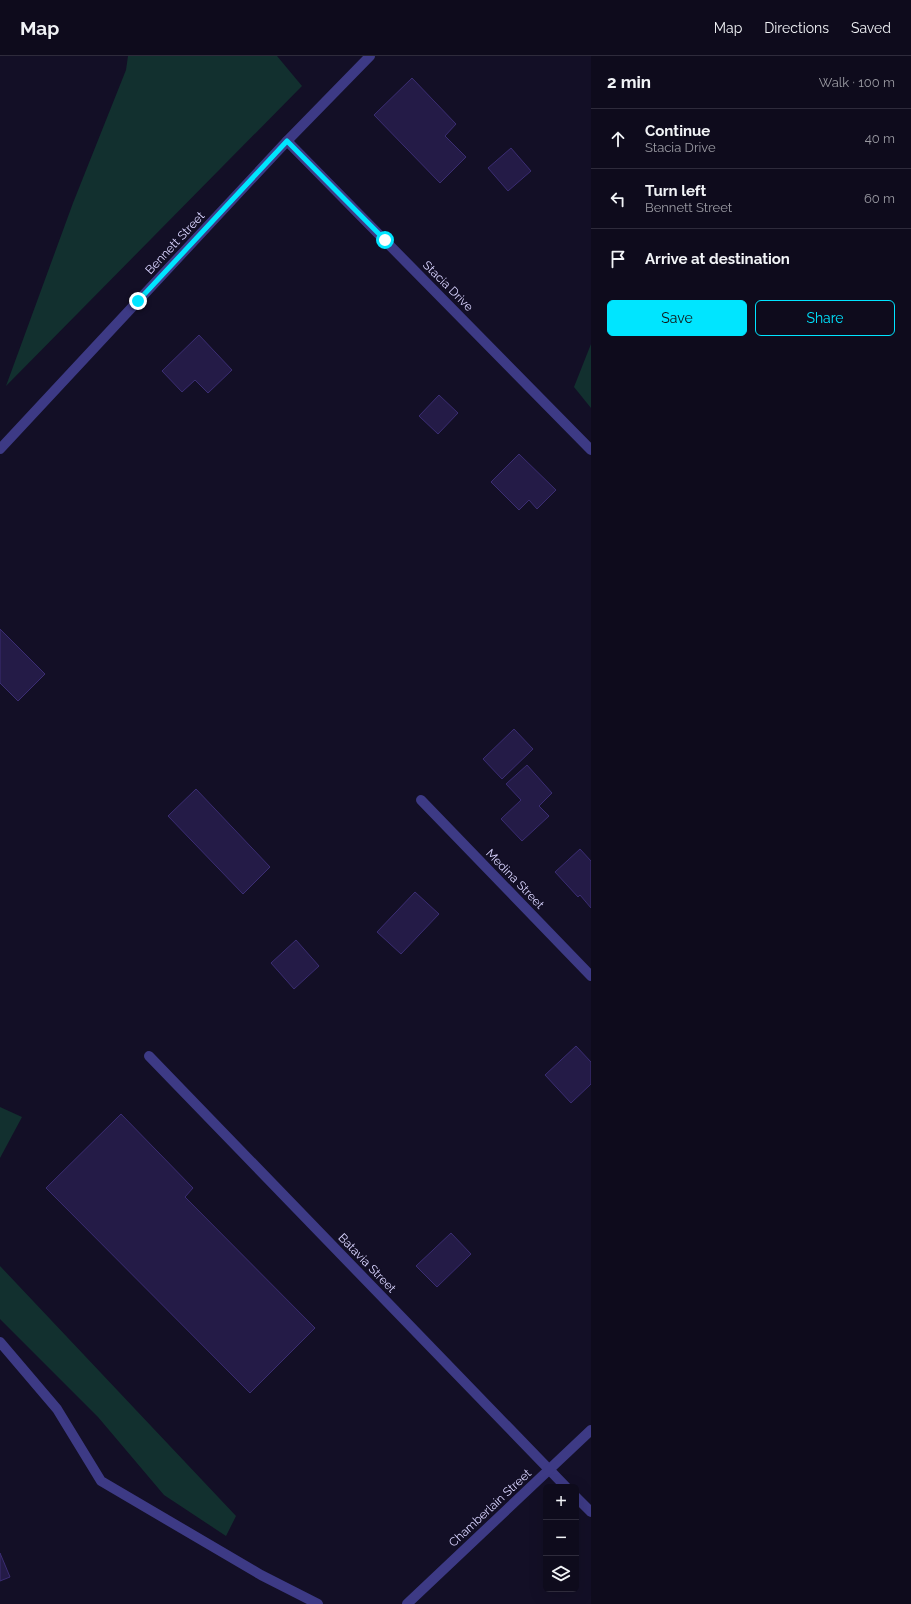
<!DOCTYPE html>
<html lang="en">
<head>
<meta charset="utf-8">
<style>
	:root { --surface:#0e0b1c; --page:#1c1929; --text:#f1f3f6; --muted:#9b9ba3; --line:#2e2b3b; --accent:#00e5ff }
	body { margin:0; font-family:Raleway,sans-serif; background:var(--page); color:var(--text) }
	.controls { position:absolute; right:12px; bottom:12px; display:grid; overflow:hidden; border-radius:6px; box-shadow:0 4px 16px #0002 }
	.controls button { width:36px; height:36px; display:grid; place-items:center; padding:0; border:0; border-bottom:1px solid var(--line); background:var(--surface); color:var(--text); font:20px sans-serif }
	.stop { position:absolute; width:12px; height:12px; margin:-9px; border:3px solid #00e5ff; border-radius:50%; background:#fff }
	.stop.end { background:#00e5ff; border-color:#fff; box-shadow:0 1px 4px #0008 }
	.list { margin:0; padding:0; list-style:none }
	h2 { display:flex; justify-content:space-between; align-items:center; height:52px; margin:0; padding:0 16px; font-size:17px }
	h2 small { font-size:13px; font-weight:400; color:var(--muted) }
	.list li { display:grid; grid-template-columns:26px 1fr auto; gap:12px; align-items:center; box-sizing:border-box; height:60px; padding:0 16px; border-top:1px solid var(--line) }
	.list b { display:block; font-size:15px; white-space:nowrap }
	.list p { margin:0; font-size:13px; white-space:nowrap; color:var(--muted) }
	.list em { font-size:13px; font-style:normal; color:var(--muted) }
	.actions { display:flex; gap:8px; padding:12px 16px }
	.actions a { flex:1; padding:9px 0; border:1px solid var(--accent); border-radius:6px; text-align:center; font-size:14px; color:var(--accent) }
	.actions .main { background:var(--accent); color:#111 }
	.icon { flex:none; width:22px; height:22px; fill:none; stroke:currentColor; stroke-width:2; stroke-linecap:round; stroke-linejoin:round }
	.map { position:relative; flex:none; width:591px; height:1548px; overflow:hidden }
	header { display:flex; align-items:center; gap:24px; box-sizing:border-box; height:56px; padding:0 20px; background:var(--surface); border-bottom:1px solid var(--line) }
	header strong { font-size:19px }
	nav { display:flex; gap:22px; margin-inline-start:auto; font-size:14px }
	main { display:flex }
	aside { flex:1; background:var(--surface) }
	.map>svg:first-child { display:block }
</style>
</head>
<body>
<header>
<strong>Map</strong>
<nav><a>Map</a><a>Directions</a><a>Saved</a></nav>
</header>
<main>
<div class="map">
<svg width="591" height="1548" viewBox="0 0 591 1548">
	<rect width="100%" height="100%" fill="#130f26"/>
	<g fill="#12302f">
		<polygon points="128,0 277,0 302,30 6,330 73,147 126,14"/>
		<polygon points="591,288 591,352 574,331"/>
		<polygon points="0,1051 22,1061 0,1102"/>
		<polygon points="0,1210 236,1460 226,1480 164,1439 98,1361 0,1263"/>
	</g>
	<g fill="#241b47" stroke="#3b2d73">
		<polygon points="412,22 456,68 445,80 466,101 440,127 374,59"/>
		<polygon points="511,92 531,115 508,135 488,112"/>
		<polygon points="199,279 232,314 208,337 195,324 182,336 162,315"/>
		<polygon points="439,339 458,357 438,378 419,360"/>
		<polygon points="519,398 556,434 537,453 529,444 519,454 491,426"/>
		<polygon points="0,573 45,618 18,645 0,627"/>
		<polygon points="514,673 533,693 502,723 483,703"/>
		<polygon points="527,709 552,737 539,750 549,760 522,785 501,763 521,744 506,728"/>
		<polygon points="196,733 270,811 243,838 168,760"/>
		<polygon points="580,793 591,805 591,852 580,839 578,841 555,816"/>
		<polygon points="415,836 439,858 401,898 377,876"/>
		<polygon points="296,884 319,910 294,933 271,907"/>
		<polygon points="576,990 591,1006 591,1028 571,1047 545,1019"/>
		<polygon points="121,1058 193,1132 185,1141 315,1272 250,1337 46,1132"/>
		<polygon points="451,1177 471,1198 437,1231 416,1210"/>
		<polygon points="0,1497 10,1521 0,1525"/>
	</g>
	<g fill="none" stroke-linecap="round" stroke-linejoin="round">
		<g stroke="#3d3a85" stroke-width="10">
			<polyline points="287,85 591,394"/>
			<polyline points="0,393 287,85 370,0"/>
			<polyline points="421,744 591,920"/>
			<polyline points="149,1000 566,1431"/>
			<polyline points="0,1286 57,1353 101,1425 261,1519 318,1548"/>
			<polyline points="576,1441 591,1456"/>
			<polyline points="407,1548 591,1374"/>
		</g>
	</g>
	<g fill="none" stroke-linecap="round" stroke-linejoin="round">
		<polyline stroke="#00e5ff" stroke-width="5" points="138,245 287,85 385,184"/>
	</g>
	<g text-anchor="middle" stroke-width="3" stroke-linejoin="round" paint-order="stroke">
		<g font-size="12" fill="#d9d4ff" stroke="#130f26">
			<text transform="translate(175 187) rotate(-47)" y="4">Bennett Street</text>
			<text transform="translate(448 230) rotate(45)" y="4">Stacia Drive</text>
			<text transform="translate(515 823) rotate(46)" y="4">Medina Street</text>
			<text transform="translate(367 1207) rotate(46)" y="4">Batavia Street</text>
			<text transform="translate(490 1452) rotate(-43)" y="4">Chamberlain Street</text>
		</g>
	</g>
</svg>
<div class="controls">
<button>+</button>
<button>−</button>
<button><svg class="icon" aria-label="layers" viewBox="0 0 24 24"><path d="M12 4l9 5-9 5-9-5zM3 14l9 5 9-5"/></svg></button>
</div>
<div class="stop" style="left:385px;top:184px"></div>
<div class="stop end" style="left:138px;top:245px"></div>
</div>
<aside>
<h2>2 min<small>Walk · 100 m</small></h2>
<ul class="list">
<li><svg class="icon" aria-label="ahead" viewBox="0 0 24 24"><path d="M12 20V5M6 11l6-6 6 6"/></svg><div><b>Continue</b><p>Stacia Drive</p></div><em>40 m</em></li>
<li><svg class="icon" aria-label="left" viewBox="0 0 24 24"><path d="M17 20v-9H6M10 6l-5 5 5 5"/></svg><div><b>Turn left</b><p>Bennett Street</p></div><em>60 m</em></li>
<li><svg class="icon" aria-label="arrive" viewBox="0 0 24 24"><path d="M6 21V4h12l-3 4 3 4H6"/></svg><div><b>Arrive at destination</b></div></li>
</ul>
<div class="actions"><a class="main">Save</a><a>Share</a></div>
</aside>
</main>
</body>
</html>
